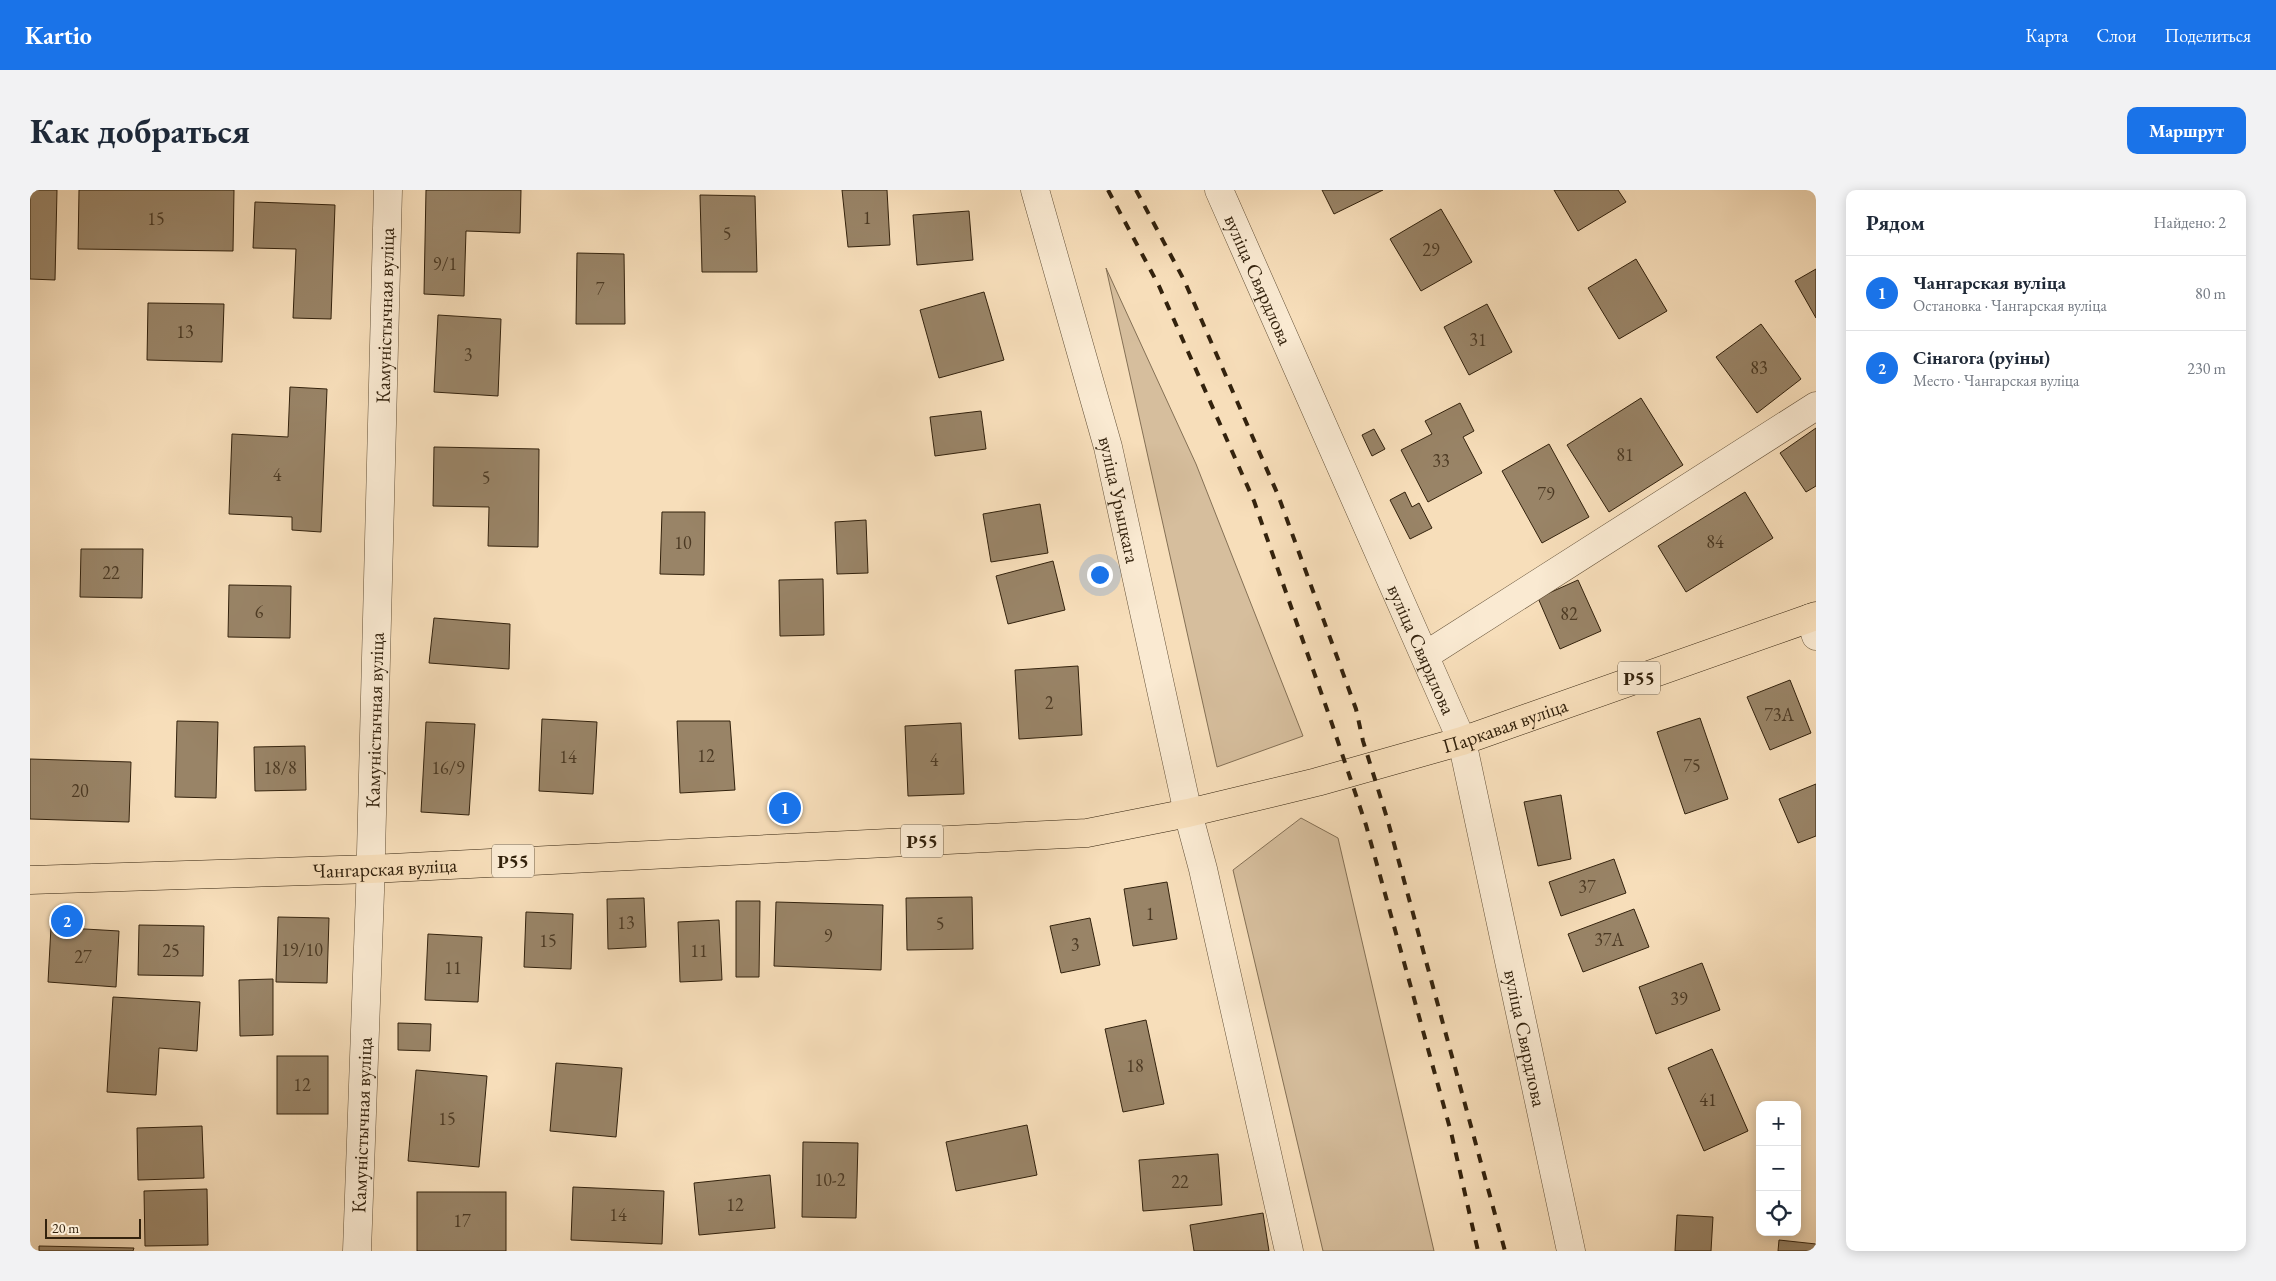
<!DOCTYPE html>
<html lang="ru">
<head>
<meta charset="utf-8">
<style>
	:root { --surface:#fff; --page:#f2f2f3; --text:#1f2937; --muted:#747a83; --line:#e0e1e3; --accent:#1a73e8 }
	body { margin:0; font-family:"EB Garamond",serif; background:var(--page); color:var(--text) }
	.controls { position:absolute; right:15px; bottom:15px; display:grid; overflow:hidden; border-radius:10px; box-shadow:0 2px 12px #0003 }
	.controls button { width:45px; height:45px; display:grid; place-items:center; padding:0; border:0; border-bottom:1px solid var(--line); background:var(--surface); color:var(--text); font:25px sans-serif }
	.scale { position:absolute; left:15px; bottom:12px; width:96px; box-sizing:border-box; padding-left:5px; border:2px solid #33220d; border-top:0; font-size:14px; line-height:18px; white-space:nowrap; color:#33220d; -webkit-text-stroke:4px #faead2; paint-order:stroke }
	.you { position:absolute; left:1069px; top:384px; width:18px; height:18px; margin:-12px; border:4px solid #fff; border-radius:50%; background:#1a73e8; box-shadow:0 0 0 8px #1a73e833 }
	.badge { display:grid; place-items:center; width:32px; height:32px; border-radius:50%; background:var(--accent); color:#fff; font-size:16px; font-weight:700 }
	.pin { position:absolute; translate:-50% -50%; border:2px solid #fff; box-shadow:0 1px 5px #0006 }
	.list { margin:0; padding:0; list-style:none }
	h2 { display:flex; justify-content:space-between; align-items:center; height:65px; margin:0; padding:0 20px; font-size:21px }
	h2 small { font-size:16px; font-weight:400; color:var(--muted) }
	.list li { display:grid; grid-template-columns:32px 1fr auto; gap:15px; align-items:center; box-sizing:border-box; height:75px; padding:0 20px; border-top:1px solid var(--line) }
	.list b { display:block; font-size:19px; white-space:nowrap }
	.list p { margin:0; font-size:16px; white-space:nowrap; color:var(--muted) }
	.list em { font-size:16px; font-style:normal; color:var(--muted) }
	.icon { flex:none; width:28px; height:28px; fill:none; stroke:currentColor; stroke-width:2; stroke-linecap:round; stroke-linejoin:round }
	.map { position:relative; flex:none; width:1786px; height:1061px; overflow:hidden; border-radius:10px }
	header { display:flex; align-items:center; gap:30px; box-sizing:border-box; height:70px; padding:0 25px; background:var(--accent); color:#fff }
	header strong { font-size:24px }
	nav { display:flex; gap:28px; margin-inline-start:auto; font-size:18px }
	.intro { display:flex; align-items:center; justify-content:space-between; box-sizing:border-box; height:120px; padding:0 30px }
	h1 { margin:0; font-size:35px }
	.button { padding:12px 22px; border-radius:10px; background:var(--accent); color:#fff; font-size:18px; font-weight:700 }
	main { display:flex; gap:30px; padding:0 30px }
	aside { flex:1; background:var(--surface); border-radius:10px; box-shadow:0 2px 12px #0003 }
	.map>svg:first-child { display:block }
</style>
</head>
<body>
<header>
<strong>Kartio</strong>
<nav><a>Карта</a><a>Слои</a><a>Поделиться</a></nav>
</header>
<div class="intro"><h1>Как добраться</h1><a class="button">Маршрут</a></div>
<main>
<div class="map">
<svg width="1786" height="1061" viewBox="0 0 1786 1061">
	<rect width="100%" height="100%" fill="#f7deba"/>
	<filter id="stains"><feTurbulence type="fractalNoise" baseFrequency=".004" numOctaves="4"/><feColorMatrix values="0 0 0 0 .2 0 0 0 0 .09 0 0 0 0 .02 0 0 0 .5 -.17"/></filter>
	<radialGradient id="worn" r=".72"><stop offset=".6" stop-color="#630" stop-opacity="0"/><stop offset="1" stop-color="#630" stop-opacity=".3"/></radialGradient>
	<g fill="#d6be9d" stroke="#847055">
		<polygon points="1076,78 1166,274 1273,546 1187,577"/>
		<polygon points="1271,628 1308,648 1404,1061 1293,1061 1203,680"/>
	</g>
	<g fill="#998467" stroke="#33220d">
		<polygon points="0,0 27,0 25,90 0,89"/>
		<polygon points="49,0 204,0 203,61 48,59"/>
		<polygon points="396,0 491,0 490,43 436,41 434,106 394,104"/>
		<polygon points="812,0 857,0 860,55 818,57"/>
		<polygon points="1292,0 1353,0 1304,24"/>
		<polygon points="1524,0 1588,0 1596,12 1548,41"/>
		<polygon points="670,5 725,6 727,82 672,82"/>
		<polygon points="225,12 305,15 301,129 263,128 266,59 223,58"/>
		<polygon points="1411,19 1442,72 1391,101 1360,49"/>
		<polygon points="939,21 943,70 887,75 883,25"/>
		<polygon points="547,63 594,64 595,134 546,134"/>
		<polygon points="1606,69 1637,121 1589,149 1558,98"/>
		<polygon points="1786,79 1786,128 1765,91"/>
		<polygon points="954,102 974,170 909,188 890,120"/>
		<polygon points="118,113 194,114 192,172 117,170"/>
		<polygon points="1457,114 1482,162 1439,185 1414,137"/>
		<polygon points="408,125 471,129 468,206 404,202"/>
		<polygon points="1731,134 1771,189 1727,223 1686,167"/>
		<polygon points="260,197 297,199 291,342 262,340 262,327 199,324 202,244 258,247"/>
		<polygon points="1611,208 1653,275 1579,322 1537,255"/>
		<polygon points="1430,213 1444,241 1433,247 1452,283 1398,312 1371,260 1402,244 1395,231"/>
		<polygon points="951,221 956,259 905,266 900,227"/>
		<polygon points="1786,238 1786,296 1776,302 1750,263"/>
		<polygon points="1344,239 1355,259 1342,266 1332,245"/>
		<polygon points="1519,254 1559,327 1512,353 1472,281"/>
		<polygon points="404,257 509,259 508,357 458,356 459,317 403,316"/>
		<polygon points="1375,302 1382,317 1389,313 1402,338 1380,349 1360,310"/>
		<polygon points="1715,302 1743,348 1656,402 1628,356"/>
		<polygon points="1010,314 1018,363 961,372 953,324"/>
		<polygon points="632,322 675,322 674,385 630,384"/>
		<polygon points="836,330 838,383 807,384 805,332"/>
		<polygon points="51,359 113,359 112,408 50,407"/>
		<polygon points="1023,371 1035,420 978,434 966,386"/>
		<polygon points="793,389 794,445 750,446 749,390"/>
		<polygon points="1548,390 1571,441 1530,459 1508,408"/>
		<polygon points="199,395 261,396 260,448 198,447"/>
		<polygon points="404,428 480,434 479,479 399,473"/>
		<polygon points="1048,476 1052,545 989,549 985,480"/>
		<polygon points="1760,490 1781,543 1740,560 1717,507"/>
		<polygon points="1670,528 1698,609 1655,624 1627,542"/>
		<polygon points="512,529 567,532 563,604 509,601"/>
		<polygon points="147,531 188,532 186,608 145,607"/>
		<polygon points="647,531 700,531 705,600 650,603"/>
		<polygon points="396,532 445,534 439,625 391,622"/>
		<polygon points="931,533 934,604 878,606 875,536"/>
		<polygon points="275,556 276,600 225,601 224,557"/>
		<polygon points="0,569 101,572 99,632 0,629"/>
		<polygon points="1786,594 1786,646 1768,653 1749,609"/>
		<polygon points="1531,605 1541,669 1508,676 1494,612"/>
		<polygon points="1584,669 1596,703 1531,726 1519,692"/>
		<polygon points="1137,692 1147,749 1103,756 1094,699"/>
		<polygon points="942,707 943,759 877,760 876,708"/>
		<polygon points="614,708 616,757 578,759 577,709"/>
		<polygon points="706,711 730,711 729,787 706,787"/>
		<polygon points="746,712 853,715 851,780 744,776"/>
		<polygon points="1604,719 1619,757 1553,782 1538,744"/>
		<polygon points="496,722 543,724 541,779 494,777"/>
		<polygon points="248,727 299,728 297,793 246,792"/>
		<polygon points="1060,728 1070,775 1031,783 1020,736"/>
		<polygon points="689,730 692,790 650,792 648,732"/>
		<polygon points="109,735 174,736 173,786 108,785"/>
		<polygon points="21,737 89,741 86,797 18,792"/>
		<polygon points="398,744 452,747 448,812 395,810"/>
		<polygon points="1672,773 1690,820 1626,844 1609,797"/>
		<polygon points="243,789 243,845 210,846 209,790"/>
		<polygon points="83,807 170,812 167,861 129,858 126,905 77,902"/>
		<polygon points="1116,830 1134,914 1093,922 1075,839"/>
		<polygon points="368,833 401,834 400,861 368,860"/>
		<polygon points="1682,859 1718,941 1674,961 1638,878"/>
		<rect x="247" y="866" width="51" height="58"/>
		<polygon points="526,873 592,878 586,947 520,941"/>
		<polygon points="386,880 457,886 449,977 378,971"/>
		<polygon points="997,935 1007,985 926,1001 916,952"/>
		<polygon points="172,936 174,988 108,990 107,938"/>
		<polygon points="773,952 828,953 826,1028 772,1027"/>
		<polygon points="1188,964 1192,1015 1113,1021 1109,970"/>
		<polygon points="740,985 745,1038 669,1045 664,993"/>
		<polygon points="543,997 634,1001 632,1054 541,1050"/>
		<polygon points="177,999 178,1055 115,1056 114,1001"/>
		<rect x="387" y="1002" width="89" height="59"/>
		<polygon points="1233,1023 1239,1061 1164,1061 1160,1035"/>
		<polygon points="1647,1025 1683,1027 1681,1061 1645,1061"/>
		<polygon points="1749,1050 1786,1054 1786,1061 1748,1061"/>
		<polygon points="9,1056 104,1058 103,1061 9,1061"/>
	</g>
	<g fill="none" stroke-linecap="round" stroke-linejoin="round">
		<g stroke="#645138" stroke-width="29">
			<g id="minor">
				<path id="s1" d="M1005 0 1078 257 1158 623 1173 679 1259 1061"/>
				<path id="s2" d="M1189 0 1432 551 1541 1061"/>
				<polyline points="1780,428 1786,446"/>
				<polyline points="1396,465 1786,216"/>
				<path id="s3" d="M327 1061 340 702 358 0"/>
			</g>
		</g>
		<g stroke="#33220d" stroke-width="29">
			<g id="primary">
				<path id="s4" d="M0 690 341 679 1057 643 1158 623 1287 592 1432 551 1786 426"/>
			</g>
		</g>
		<use href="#minor" stroke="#faead2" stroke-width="28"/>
		<use href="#primary" stroke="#f7deba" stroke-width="28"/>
		<g stroke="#33220d" stroke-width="4" stroke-dasharray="9 9" stroke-linecap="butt">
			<polyline points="1078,0 1129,96 1224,311 1300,528 1336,635 1421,942 1448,1061"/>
			<polyline points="1106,0 1154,90 1248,305 1326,519 1333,551 1357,628 1475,1061"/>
		</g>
	</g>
	<g text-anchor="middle" stroke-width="5" stroke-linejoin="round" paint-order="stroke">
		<g font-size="18" fill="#4c3a24">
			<text x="837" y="34">1</text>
			<text x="126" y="35">15</text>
			<text x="697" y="50">5</text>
			<text x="1401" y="66">29</text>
			<text x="415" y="80">9/1</text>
			<text x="570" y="105">7</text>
			<text x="155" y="148">13</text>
			<text x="1448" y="156">31</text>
			<text x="438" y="171">3</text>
			<text x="1729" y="184">83</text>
			<text x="1595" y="271">81</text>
			<text x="1411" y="277">33</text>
			<text x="247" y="291">4</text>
			<text x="456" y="294">5</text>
			<text x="1516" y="310">79</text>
			<text x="1685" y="358">84</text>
			<text x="653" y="359">10</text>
			<text x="81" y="389">22</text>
			<text x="229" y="428">6</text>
			<text x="1539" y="430">82</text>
			<text x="1019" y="519">2</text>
			<text x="1749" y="531">73А</text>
			<text x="676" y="572">12</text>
			<text x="538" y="573">14</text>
			<text x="904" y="576">4</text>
			<text x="1662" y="582">75</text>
			<text x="250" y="584">18/8</text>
			<text x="418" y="584">16/9</text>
			<text x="50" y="607">20</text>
			<text x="1557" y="703">37</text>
			<text x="1120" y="730">1</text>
			<text x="596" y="739">13</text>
			<text x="910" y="740">5</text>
			<text x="798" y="752">9</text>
			<text x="1579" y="756">37А</text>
			<text x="518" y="757">15</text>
			<text x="1045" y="761">3</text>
			<text x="272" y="766">19/10</text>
			<text x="141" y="767">25</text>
			<text x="669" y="767">11</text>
			<text x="53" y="773">27</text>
			<text x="423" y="784">11</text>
			<text x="1649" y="815">39</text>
			<text x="1105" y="882">18</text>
			<text x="272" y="901">12</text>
			<text x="1678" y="916">41</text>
			<text x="417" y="935">15</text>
			<text x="800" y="996">10-2</text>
			<text x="1150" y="998">22</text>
			<text x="705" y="1021">12</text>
			<text x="588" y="1031">14</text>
			<text x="432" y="1037">17</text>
		</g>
		<g fill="#faead2" stroke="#6f5e48" stroke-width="1">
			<rect x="1588" y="471.5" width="42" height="33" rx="4"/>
			<rect x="871" y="634.5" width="42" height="33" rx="4"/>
			<rect x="462" y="654.5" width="42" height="33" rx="4"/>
		</g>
		<g font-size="19" font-weight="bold" fill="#33220d">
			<text x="1609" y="495">Р55</text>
			<text x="892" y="658">Р55</text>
			<text x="483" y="678">Р55</text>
		</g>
		<g font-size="20" fill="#33220d" stroke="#faead2">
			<text dy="7" stroke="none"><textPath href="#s2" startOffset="98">вуліца Свярдлова</textPath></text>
			<text dy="7" stroke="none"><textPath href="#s3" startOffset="936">Камуністычная вуліца</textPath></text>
			<text dy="7" stroke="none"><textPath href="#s1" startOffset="321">вуліца Урыцкага</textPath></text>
			<text dy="7" stroke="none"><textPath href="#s2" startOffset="502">вуліца Свярдлова</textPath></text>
			<text dy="7" stroke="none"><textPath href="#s3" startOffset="531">Камуністычная вуліца</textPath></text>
			<text dy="7" stroke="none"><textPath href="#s4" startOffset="1490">Паркавая вуліца</textPath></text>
			<text dy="7" stroke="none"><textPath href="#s4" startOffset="355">Чангарская вуліца</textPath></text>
			<text dy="7" stroke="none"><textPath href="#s2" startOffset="906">вуліца Свярдлова</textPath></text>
			<text dy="7" stroke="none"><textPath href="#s3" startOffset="126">Камуністычная вуліца</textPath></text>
		</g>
	</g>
	<rect width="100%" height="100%" filter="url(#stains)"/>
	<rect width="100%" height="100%" fill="url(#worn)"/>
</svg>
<div class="controls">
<button>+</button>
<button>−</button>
<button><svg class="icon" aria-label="locate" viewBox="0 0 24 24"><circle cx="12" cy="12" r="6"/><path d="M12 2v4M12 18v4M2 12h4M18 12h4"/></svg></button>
</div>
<div class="scale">20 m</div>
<div class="you"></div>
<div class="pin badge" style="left:755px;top:618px">1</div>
<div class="pin badge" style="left:37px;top:731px">2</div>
</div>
<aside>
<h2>Рядом<small>Найдено: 2</small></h2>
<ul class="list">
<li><span class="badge">1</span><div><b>Чангарская вуліца</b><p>Остановка · Чангарская вуліца</p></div><em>80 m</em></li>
<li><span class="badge">2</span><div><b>Сінагога (руіны)</b><p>Место · Чангарская вуліца</p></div><em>230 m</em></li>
</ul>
</aside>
</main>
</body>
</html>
